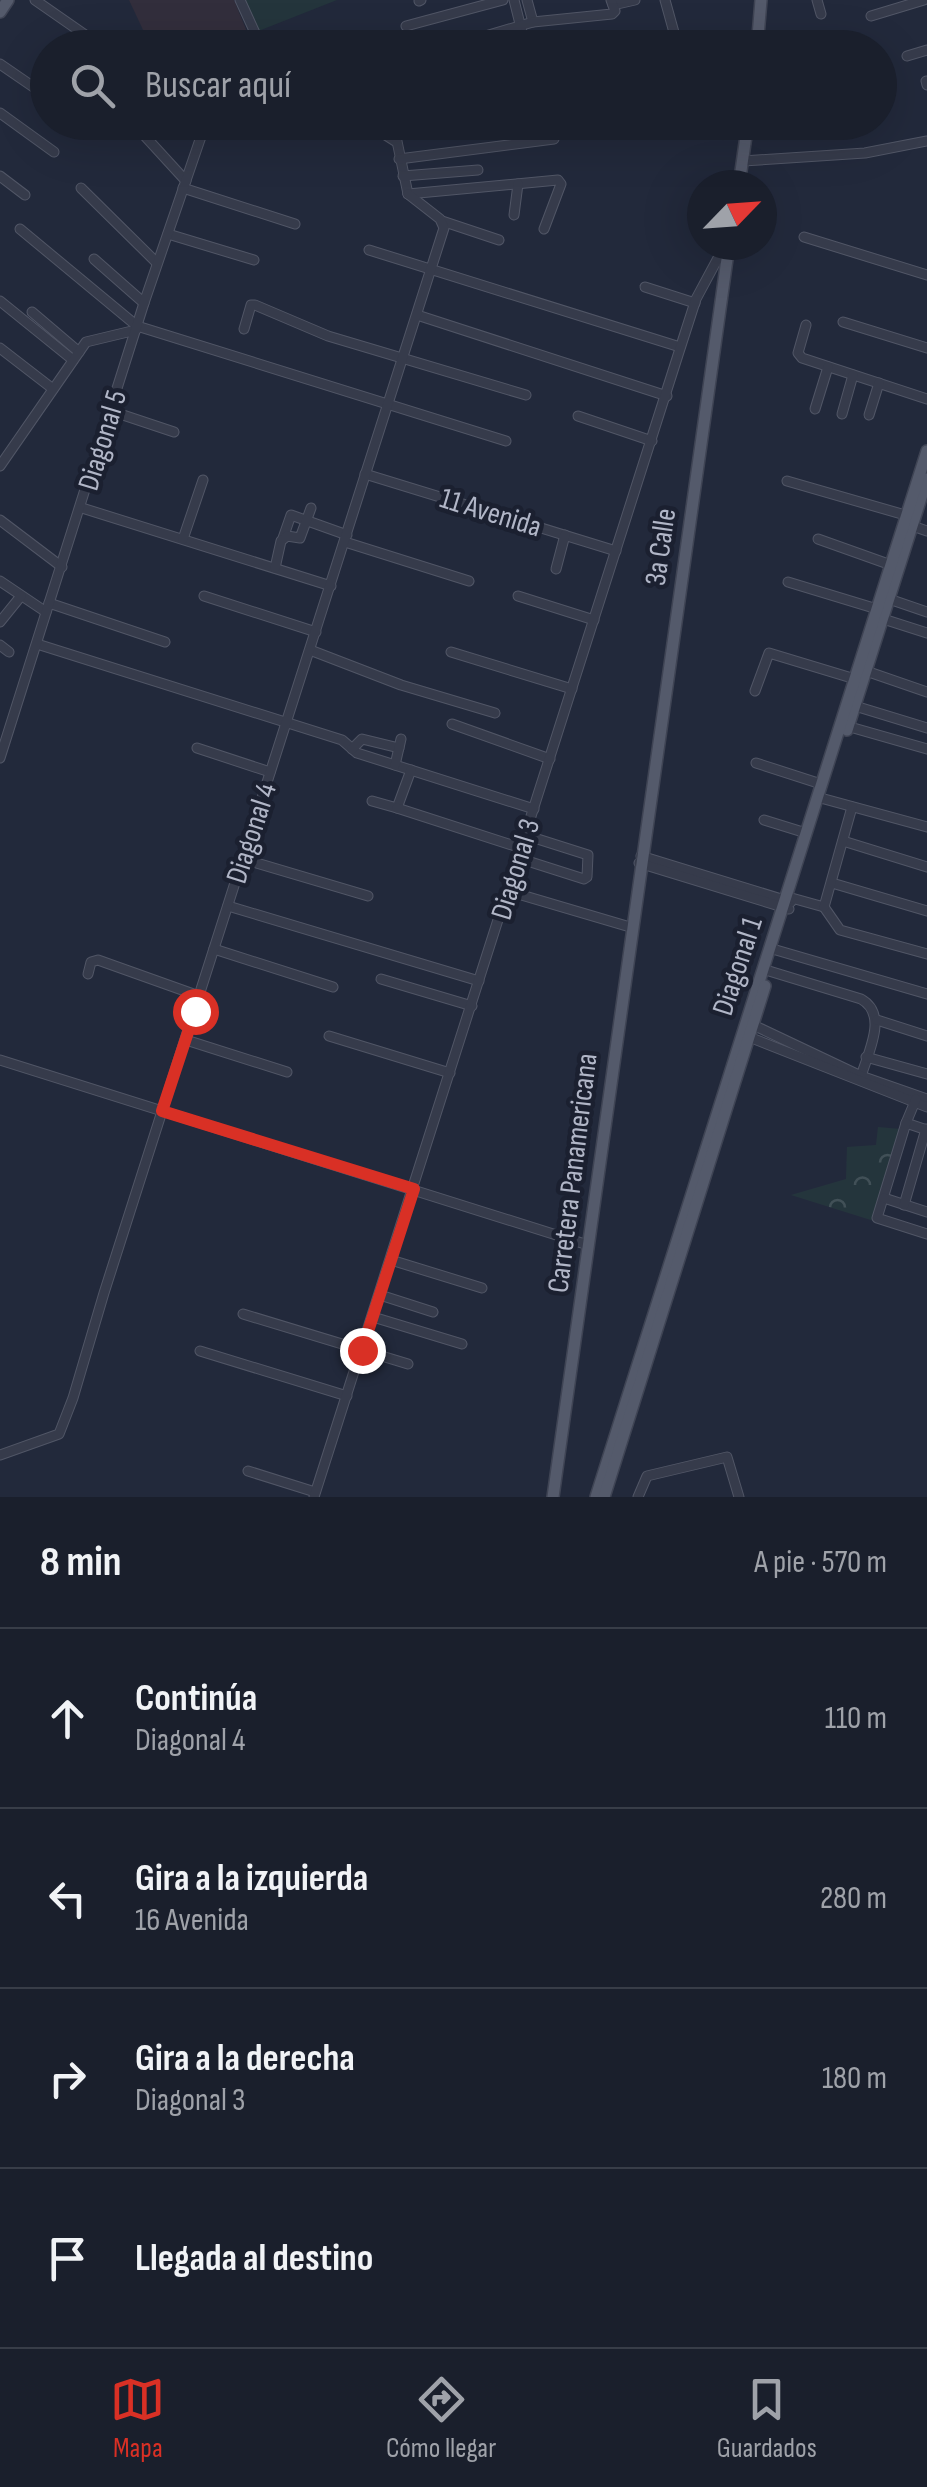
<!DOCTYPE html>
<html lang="es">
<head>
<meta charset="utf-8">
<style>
	:root { --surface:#1a1f2c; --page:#272c38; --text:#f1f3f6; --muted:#9fa2a9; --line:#383d48; --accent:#d93025 }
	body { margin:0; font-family:"Sofia Sans Condensed",sans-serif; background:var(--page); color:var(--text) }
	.compass { position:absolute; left:687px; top:170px; width:90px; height:90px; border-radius:50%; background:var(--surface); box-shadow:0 10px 40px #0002; rotate:65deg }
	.stop { position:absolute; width:30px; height:30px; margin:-22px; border:8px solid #d93025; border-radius:50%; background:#fff }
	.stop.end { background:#d93025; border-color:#fff; box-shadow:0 2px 10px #0008 }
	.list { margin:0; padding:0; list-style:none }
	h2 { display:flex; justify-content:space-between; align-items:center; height:130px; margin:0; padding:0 40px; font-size:42px }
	h2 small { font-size:32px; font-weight:400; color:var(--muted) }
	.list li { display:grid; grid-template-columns:65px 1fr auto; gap:30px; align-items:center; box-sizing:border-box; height:180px; padding:0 40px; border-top:2px solid var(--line) }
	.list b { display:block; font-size:38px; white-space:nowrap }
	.list p { margin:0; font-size:32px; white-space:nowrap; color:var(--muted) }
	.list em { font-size:32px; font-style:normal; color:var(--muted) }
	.icon { flex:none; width:55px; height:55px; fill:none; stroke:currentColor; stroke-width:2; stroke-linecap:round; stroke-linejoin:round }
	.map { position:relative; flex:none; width:927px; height:1497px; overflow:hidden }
	.search { position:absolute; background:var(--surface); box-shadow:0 10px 40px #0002; left:30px; right:30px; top:30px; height:110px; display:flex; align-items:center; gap:25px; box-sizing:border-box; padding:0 35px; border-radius:55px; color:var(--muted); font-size:38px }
	.sheet { height:850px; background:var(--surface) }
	nav { display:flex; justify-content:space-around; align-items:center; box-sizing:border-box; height:140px; border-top:2px solid var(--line); background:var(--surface); font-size:28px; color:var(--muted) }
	nav a { display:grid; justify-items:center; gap:5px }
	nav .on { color:var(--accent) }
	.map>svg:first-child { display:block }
</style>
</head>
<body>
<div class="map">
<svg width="927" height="1497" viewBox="0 0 927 1497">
	<defs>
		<pattern id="park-crowns" width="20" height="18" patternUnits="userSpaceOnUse" patternTransform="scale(2.5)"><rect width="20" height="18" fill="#24353c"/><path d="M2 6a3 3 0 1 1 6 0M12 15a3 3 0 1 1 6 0" fill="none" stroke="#415057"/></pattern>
	</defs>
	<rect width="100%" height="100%" fill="#22293b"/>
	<polygon fill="#322e3c" points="129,0 234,0 250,39 230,47 151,47"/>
	<polygon fill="#24353c" points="238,0 337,0 251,34"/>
	<polygon fill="url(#park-crowns)" points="878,1127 900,1129 874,1221 791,1195 846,1179 847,1147 876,1145"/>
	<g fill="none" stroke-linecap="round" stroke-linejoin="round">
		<g stroke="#515666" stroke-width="11">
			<g id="minor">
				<polyline points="35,0 104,48"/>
				<polyline points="240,0 256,35 282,48"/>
				<polyline points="514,0 526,48"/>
				<polyline points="527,0 533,22"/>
				<polyline points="665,0 675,36"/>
				<polyline points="817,0 821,14"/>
				<polyline points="419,1 421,0"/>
				<polyline points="613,5 635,0"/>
				<polyline points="871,16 924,0"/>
				<polyline points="406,26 503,0"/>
				<polyline points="445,48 533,22 612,14 615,11 611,0"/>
				<polyline points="907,56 927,50"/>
				<polyline points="0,64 48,97"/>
				<polyline points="926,81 927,85"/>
				<polyline points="0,113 54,152"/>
				<polyline points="132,122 186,181"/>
				<polyline points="187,122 201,137"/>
				<polyline points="365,122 395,141"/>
				<polyline points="393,122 408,194"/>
				<polyline points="399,159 554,139"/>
				<polyline points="743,161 865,153 927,141"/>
				<polyline points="0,176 25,195"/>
				<polyline points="403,176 478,170"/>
				<polyline points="81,188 157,263"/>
				<polyline points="183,188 295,224"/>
				<polyline points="408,194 558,180 561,184 544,229"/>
				<polyline points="514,215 518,184"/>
				<polyline points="442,221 499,240"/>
				<polyline points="20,229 137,326 506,441"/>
				<polyline points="168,234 254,260"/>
				<polyline points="804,237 927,275"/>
				<polyline points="369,250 680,347"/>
				<polyline points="94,259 144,303"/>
				<polyline points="645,287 695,303"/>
				<polyline points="0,301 73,360"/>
				<polyline points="32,312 79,352"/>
				<polyline points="417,315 667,396"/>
				<polyline points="843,322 927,348"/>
				<polyline points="806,325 798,353 802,358 927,399"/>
				<polyline points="244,329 251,305 255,305 328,336 526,395"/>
				<polyline points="0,348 53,389"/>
				<polyline points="815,409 828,367"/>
				<polyline points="111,411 174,432"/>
				<polyline points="842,414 853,375"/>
				<polyline points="869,415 879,383"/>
				<polyline points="578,416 652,441"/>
				<polyline points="0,466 86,342 136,330"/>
				<polyline points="365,474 616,551"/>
				<polyline points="787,481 912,517"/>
				<polyline points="82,508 331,586"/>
				<polyline points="0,520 62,567"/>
				<polyline points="907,524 927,531"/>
				<polyline points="283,538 291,515 347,535"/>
				<polyline points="183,539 203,480"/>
				<polyline points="818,539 891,565"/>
				<polyline points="345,542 469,581"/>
				<polyline points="275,568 281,541 287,536 300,538 311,508"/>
				<polyline points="556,569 565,535"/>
				<polyline points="0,581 46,612"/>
				<polyline points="788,582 877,609"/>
				<polyline points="204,596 316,632"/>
				<polyline points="518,596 594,620"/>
				<polyline points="889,599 927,612"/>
				<polyline points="49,603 165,642"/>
				<polyline points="877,617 927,633"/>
				<polyline points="0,622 21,596"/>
				<polyline points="37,644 342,740 357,753 534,809"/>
				<polyline points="0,645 9,652"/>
				<polyline points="310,650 401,685 495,713"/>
				<polyline points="451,652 572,689"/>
				<polyline points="866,671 927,692"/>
				<polyline points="755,691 769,653 855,679"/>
				<polyline points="855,706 927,728"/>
				<polyline points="452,724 550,759"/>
				<polyline points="843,725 927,749"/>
				<polyline points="197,748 270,772"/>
				<polyline points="352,749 362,739 399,748"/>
				<polyline points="0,758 144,303 206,122"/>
				<polyline points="756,763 821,784"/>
				<polyline points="395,765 401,739"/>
				<polyline points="817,797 927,827"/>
				<polyline points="372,801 397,808 411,770"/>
				<polyline points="397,808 521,848"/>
				<polyline points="764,820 806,833"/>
				<polyline points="843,841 927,867"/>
				<polyline points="641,856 791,902"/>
				<polyline points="518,858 584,879 587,877 588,855 525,835"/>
				<polyline points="243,859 368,896"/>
				<polyline points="639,863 789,909"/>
				<polyline points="832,883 927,911"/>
				<polyline points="508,891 630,927"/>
				<polyline points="788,897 824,907"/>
				<polyline points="228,906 479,981"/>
				<polyline points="824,907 840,930 927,954"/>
				<polyline points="824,907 852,807"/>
				<polyline points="214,949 333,987"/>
				<polyline points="776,950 927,994"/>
				<path d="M769 971 861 999C890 1015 866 1056 860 1080"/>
				<polyline points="88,974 91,962 98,960 199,996"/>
				<polyline points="381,979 472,1006"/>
				<polyline points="877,1020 927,1036"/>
				<polyline points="751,1024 861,1076 927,1099"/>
				<polyline points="744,1035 927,1107"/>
				<polyline points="329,1036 450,1073"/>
				<polyline points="186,1040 287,1072"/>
				<polyline points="866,1057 927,1074"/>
				<polyline points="0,1060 588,1245"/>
				<polyline points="916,1099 906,1123 927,1130"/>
				<polyline points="906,1123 877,1218 927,1234"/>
				<polyline points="884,1198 927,1212"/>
				<polyline points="904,1205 926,1129"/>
				<polyline points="391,1260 482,1288"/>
				<polyline points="380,1295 433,1312"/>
				<polyline points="243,1314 408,1364"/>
				<polyline points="373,1317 462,1344"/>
				<polyline points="200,1351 347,1396"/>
				<polyline points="0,1455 59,1434 73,1398 104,1293 444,228 440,219 408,194"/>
				<polyline points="248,1471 315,1492"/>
				<polyline points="314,1497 678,355 696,299 725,245"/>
				<polyline points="638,1497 647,1476 727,1457 739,1497"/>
			</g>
		</g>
		<g stroke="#3f4454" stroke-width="14">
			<g id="major">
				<polyline points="0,12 8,0"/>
				<polyline points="757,48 761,0"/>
				<polyline points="739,185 748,122"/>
				<polyline points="847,730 927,479"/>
				<polyline points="553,1497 729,245"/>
				<polyline points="596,1497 927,451"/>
				<polyline points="604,1497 765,986"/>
			</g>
		</g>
		<use href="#minor" stroke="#363b4b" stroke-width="9"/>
		<use href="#major" stroke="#545a6b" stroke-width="11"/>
	</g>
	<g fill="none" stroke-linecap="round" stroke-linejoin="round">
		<polyline stroke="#d93025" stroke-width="12" points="195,1011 162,1111 414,1189 362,1350"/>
	</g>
	<g text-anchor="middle" stroke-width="9" stroke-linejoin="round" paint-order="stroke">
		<g font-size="30" fill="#b1b6c7" stroke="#1b2030">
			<text transform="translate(102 440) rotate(-73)" y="10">Diagonal 5</text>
			<text transform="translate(491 512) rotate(17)" y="10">11 Avenida</text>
			<text transform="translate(660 547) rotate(-82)" y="10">3a Calle</text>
			<text transform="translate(251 833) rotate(-72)" y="10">Diagonal 4</text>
			<text transform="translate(515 869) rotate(-73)" y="10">Diagonal 3</text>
			<text transform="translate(737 966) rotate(-72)" y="10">Diagonal 1</text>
			<text transform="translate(572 1173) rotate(-83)" y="10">Carretera Panamericana</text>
		</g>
	</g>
</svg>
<svg class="compass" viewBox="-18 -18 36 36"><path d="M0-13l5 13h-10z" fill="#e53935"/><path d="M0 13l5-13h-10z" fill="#9fa2a9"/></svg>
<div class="stop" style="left:195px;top:1011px"></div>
<div class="stop end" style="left:362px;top:1350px"></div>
<div class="search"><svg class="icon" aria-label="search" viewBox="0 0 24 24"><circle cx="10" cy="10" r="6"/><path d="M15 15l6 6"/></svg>Buscar aquí</div>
</div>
<section class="sheet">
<h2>8 min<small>A pie · 570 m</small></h2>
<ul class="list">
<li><svg class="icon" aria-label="ahead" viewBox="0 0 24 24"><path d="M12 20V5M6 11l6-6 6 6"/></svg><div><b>Continúa</b><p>Diagonal 4</p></div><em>110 m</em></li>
<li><svg class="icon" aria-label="left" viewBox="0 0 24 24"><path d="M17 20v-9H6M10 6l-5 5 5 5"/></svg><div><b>Gira a la izquierda</b><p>16 Avenida</p></div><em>280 m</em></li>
<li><svg class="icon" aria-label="right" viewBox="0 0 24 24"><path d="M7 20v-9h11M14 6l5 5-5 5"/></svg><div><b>Gira a la derecha</b><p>Diagonal 3</p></div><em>180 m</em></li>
<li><svg class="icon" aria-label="arrive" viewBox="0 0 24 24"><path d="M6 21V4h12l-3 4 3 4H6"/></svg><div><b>Llegada al destino</b></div></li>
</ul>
</section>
<nav>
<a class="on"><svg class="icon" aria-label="map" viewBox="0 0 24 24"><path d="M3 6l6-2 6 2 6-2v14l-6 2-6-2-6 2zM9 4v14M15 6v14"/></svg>Mapa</a>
<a><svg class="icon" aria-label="directions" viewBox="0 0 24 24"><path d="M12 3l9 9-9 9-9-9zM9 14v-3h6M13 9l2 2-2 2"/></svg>Cómo llegar</a>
<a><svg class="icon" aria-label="saved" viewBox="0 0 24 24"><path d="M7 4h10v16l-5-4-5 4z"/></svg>Guardados</a>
</nav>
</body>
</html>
